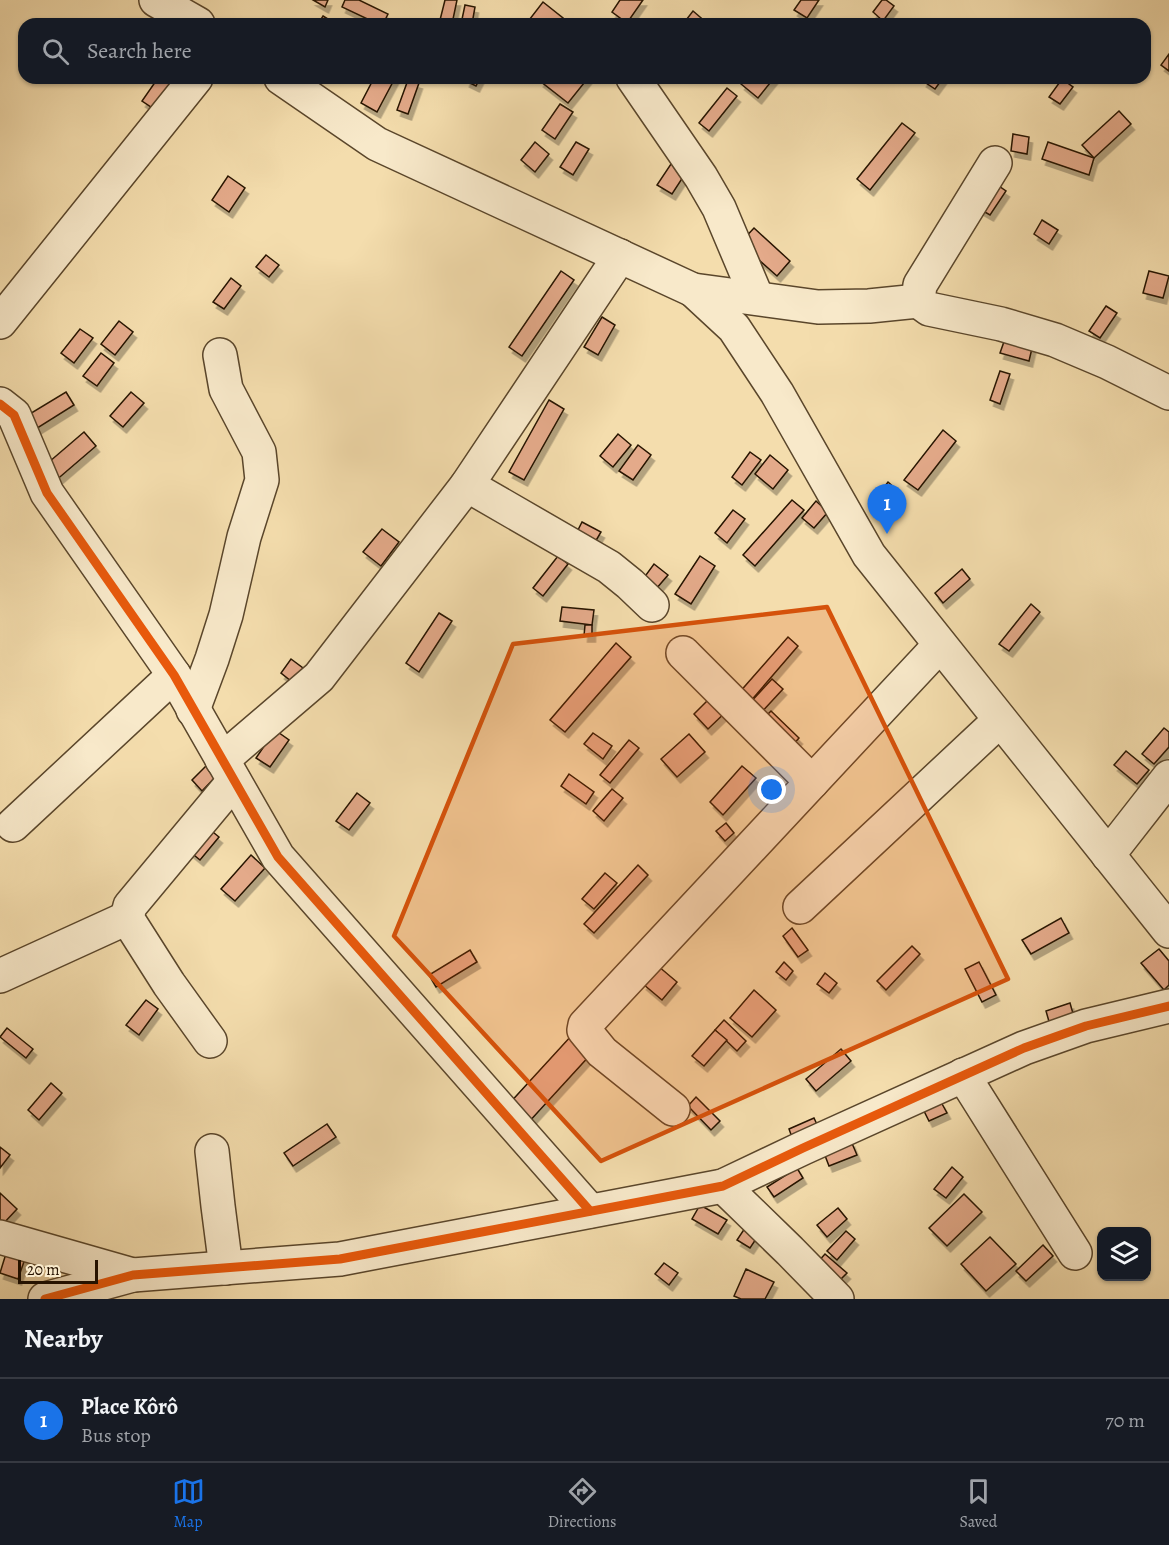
<!DOCTYPE html>
<html lang="en">
<head>
<meta charset="utf-8">
<style>
	:root { --surface:#171b24; --page:#242831; --text:#f1f3f6; --muted:#9ea1a6; --line:#363941; --accent:#1a73e8 }
	body { margin:0; font-family:Alegreya,serif; background:var(--page); color:var(--text) }
	.controls { position:absolute; right:18px; bottom:18px; display:grid; overflow:hidden; border-radius:12px; box-shadow:0 2px 4px #0004 }
	.controls button { width:54px; height:54px; display:grid; place-items:center; padding:0; border:0; border-bottom:2px solid var(--line); background:var(--surface); color:var(--text); font:30px sans-serif }
	.scale { position:absolute; left:18px; bottom:15px; width:80px; box-sizing:border-box; padding-left:6px; border:3px solid #271300; border-top:0; font-size:16px; line-height:21px; white-space:nowrap; color:#271300; -webkit-text-stroke:4px #f8e9ca; paint-order:stroke }
	.you { position:absolute; left:772px; top:790px; width:21px; height:21px; margin:-15px; border:4px solid #fff; border-radius:50%; background:#1a73e8; box-shadow:0 0 0 9px #1a73e833 }
	.badge { display:grid; place-items:center; width:39px; height:39px; border-radius:50%; background:var(--accent); color:#fff; font-size:20px; font-weight:700 }
	.pin { position:absolute; translate:-50% -50px; filter:drop-shadow(0 2px 3px #0008) }
	.pin::after { content:''; position:absolute; top:32px; width:21px; height:18px; background:inherit; clip-path:polygon(0 0,100% 0,50% 100%) }
	.list { margin:0; padding:0; list-style:none }
	h2 { display:flex; justify-content:space-between; align-items:center; height:78px; margin:0; padding:0 24px; font-size:26px }
	h2 small { font-size:20px; font-weight:400; color:var(--muted) }
	.list li { display:grid; grid-template-columns:39px 1fr auto; gap:18px; align-items:center; box-sizing:border-box; height:84px; padding:0 24px; border-top:2px solid var(--line) }
	.list b { display:block; font-size:22px; white-space:nowrap }
	.list p { margin:0; font-size:20px; white-space:nowrap; color:var(--muted) }
	.list em { font-size:20px; font-style:normal; color:var(--muted) }
	.icon { flex:none; width:33px; height:33px; fill:none; stroke:currentColor; stroke-width:2; stroke-linecap:round; stroke-linejoin:round }
	.map { position:relative; flex:none; width:1169px; height:1299px; overflow:hidden }
	.search { position:absolute; background:var(--surface); box-shadow:0 2px 4px #0004; left:18px; right:18px; top:18px; height:66px; display:flex; align-items:center; gap:15px; box-sizing:border-box; padding:0 21px; border-radius:18px; color:var(--muted); font-size:22px }
	.sheet { height:162px; background:var(--surface) }
	nav { display:flex; justify-content:space-around; align-items:center; box-sizing:border-box; height:84px; border-top:2px solid var(--line); background:var(--surface); font-size:16px; color:var(--muted) }
	nav a { display:grid; justify-items:center; gap:3px }
	nav .on { color:var(--accent) }
	.map>svg:first-child { display:block }
</style>
</head>
<body>
<div class="map">
<svg width="1169" height="1299" viewBox="0 0 1169 1299">
	<defs>
		<filter id="shadow"><feDropShadow dx="3.5" dy="6" stdDeviation="0" flood-color="#0004"/></filter>
	</defs>
	<rect width="100%" height="100%" fill="#f4ddad"/>
	<filter id="stains"><feTurbulence type="fractalNoise" baseFrequency=".00333" numOctaves="4"/><feColorMatrix values="0 0 0 0 .2 0 0 0 0 .09 0 0 0 0 .02 0 0 0 .5 -.17"/></filter>
	<radialGradient id="worn" r=".72"><stop offset=".6" stop-color="#630" stop-opacity="0"/><stop offset="1" stop-color="#630" stop-opacity=".3"/></radialGradient>
	<g fill="#e4aa8a" stroke="#271300" stroke-width="1.5" filter="url(#shadow)">
		<polygon points="313,0 328,0 325,7"/>
		<polygon points="345,0 359,0 388,14 383,24 378,24 342,7"/>
		<polygon points="445,0 457,0 452,24 439,24"/>
		<polygon points="620,0 643,0 627,23 612,12"/>
		<polygon points="801,0 819,0 807,18 794,10"/>
		<polygon points="882,0 886,0 894,6 883,21 873,12"/>
		<polygon points="543,2 563,18 559,24 526,24"/>
		<polygon points="465,5 475,7 472,24 461,24"/>
		<polygon points="693,11 707,23 706,24 683,24"/>
		<polygon points="323,16 336,24 318,24"/>
		<polygon points="1169,54 1169,71 1161,65"/>
		<polygon points="158,78 177,78 154,109 142,101"/>
		<polygon points="374,78 395,78 377,112 361,103"/>
		<polygon points="467,78 480,78 476,86 466,81"/>
		<polygon points="542,78 588,78 568,103 540,81"/>
		<polygon points="746,78 774,78 758,98 741,84"/>
		<polygon points="925,78 943,78 935,89 923,81"/>
		<polygon points="1062,79 1073,87 1060,104 1049,97"/>
		<polygon points="408,80 419,83 408,114 397,110"/>
		<polygon points="727,88 737,96 709,131 699,123"/>
		<polygon points="560,104 573,112 555,139 542,130"/>
		<polygon points="1119,111 1131,124 1094,158 1082,145"/>
		<polygon points="902,123 915,133 870,190 857,179"/>
		<polygon points="1013,134 1029,137 1027,154 1011,151"/>
		<polygon points="535,142 549,154 535,172 521,160"/>
		<polygon points="576,142 589,149 573,175 560,167"/>
		<polygon points="1048,142 1094,158 1089,175 1042,159"/>
		<polygon points="673,161 687,171 672,194 657,185"/>
		<polygon points="228,176 245,188 229,212 212,200"/>
		<polygon points="993,182 1006,191 990,215 976,207"/>
		<polygon points="1042,220 1058,230 1049,244 1034,234"/>
		<polygon points="754,228 790,261 777,276 740,243"/>
		<polygon points="266,255 279,265 269,277 256,267"/>
		<polygon points="561,271 574,280 522,356 509,347"/>
		<polygon points="1149,271 1169,276 1163,298 1143,293"/>
		<polygon points="231,278 241,286 224,309 213,302"/>
		<polygon points="1106,306 1117,313 1100,338 1089,331"/>
		<polygon points="602,317 615,325 598,355 584,347"/>
		<polygon points="119,321 133,332 115,355 101,344"/>
		<polygon points="80,329 93,338 74,363 61,353"/>
		<polygon points="1006,336 1033,344 1029,361 1000,353"/>
		<polygon points="101,353 114,363 97,386 83,376"/>
		<polygon points="1000,371 1010,374 1000,404 990,400"/>
		<polygon points="66,392 74,405 31,432 23,418"/>
		<polygon points="131,392 144,403 123,427 110,416"/>
		<polygon points="549,400 564,409 524,480 509,472"/>
		<polygon points="943,430 956,441 918,490 904,480"/>
		<polygon points="84,432 96,446 54,482 42,468"/>
		<polygon points="618,434 631,445 613,467 600,456"/>
		<polygon points="638,445 651,455 633,480 619,471"/>
		<polygon points="750,452 761,460 742,485 732,477"/>
		<polygon points="770,455 788,470 773,489 755,474"/>
		<polygon points="888,482 896,489 887,501 879,494"/>
		<polygon points="792,500 804,510 755,566 743,555"/>
		<polygon points="816,501 828,512 814,528 802,518"/>
		<polygon points="733,510 745,519 727,543 715,533"/>
		<polygon points="582,522 601,532 594,544 576,534"/>
		<polygon points="382,529 399,542 381,566 363,552"/>
		<polygon points="558,556 568,564 543,596 533,588"/>
		<polygon points="700,556 715,566 691,604 675,594"/>
		<polygon points="654,564 668,575 656,589 643,579"/>
		<polygon points="962,569 970,579 943,603 935,593"/>
		<polygon points="1031,604 1040,612 1009,651 999,644"/>
		<polygon points="562,607 594,610 592,625 560,621"/>
		<polygon points="439,613 452,621 419,672 406,663"/>
		<polygon points="585,625 592,625 592,636 584,636"/>
		<polygon points="788,637 798,646 749,703 738,694"/>
		<polygon points="616,643 631,657 565,732 550,720"/>
		<polygon points="291,659 307,671 296,685 281,673"/>
		<polygon points="772,679 783,689 759,715 748,705"/>
		<polygon points="717,691 732,706 708,729 694,714"/>
		<polygon points="771,711 799,738 790,748 761,721"/>
		<polygon points="1164,728 1169,732 1169,747 1154,764 1142,754"/>
		<polygon points="275,730 289,740 270,767 256,758"/>
		<polygon points="593,733 612,746 603,759 584,744"/>
		<polygon points="689,734 705,752 677,777 661,759"/>
		<polygon points="629,740 639,748 610,783 600,775"/>
		<polygon points="1126,751 1149,770 1137,784 1114,765"/>
		<polygon points="213,759 223,769 202,791 192,780"/>
		<polygon points="742,766 756,778 723,815 710,802"/>
		<polygon points="569,774 594,792 586,804 561,786"/>
		<polygon points="612,789 623,798 604,821 593,811"/>
		<polygon points="357,793 370,803 349,830 336,821"/>
		<polygon points="726,823 734,833 725,841 716,831"/>
		<polygon points="208,828 219,837 200,860 189,851"/>
		<polygon points="251,855 265,868 235,901 221,889"/>
		<polygon points="638,865 648,875 594,933 584,924"/>
		<polygon points="605,873 617,883 594,909 582,899"/>
		<polygon points="1061,918 1069,933 1031,954 1022,940"/>
		<polygon points="792,928 808,950 798,957 783,936"/>
		<polygon points="912,946 920,954 886,990 877,981"/>
		<polygon points="1159,949 1169,961 1169,985 1164,990 1141,963"/>
		<polygon points="470,950 477,962 436,987 429,975"/>
		<polygon points="784,962 793,971 786,980 776,972"/>
		<polygon points="979,962 996,995 982,1002 965,969"/>
		<polygon points="658,966 677,982 662,1000 643,984"/>
		<polygon points="825,973 837,983 829,993 817,984"/>
		<polygon points="754,990 776,1010 752,1037 730,1018"/>
		<polygon points="146,1000 158,1009 139,1035 126,1025"/>
		<polygon points="1070,1003 1074,1017 1050,1025 1046,1011"/>
		<polygon points="724,1020 746,1041 737,1051 715,1030"/>
		<polygon points="7,1028 33,1049 26,1058 0,1037"/>
		<polygon points="715,1030 727,1040 704,1066 692,1056"/>
		<polygon points="572,1035 592,1053 527,1124 507,1106"/>
		<polygon points="841,1049 851,1061 816,1091 806,1079"/>
		<polygon points="51,1083 62,1093 39,1120 28,1110"/>
		<polygon points="696,1097 720,1121 711,1130 688,1106"/>
		<polygon points="941,1102 947,1113 929,1121 924,1111"/>
		<polygon points="814,1118 820,1131 794,1143 789,1129"/>
		<polygon points="327,1124 336,1137 293,1166 284,1153"/>
		<polygon points="851,1141 857,1155 829,1166 824,1153"/>
		<polygon points="0,1147 10,1155 0,1168"/>
		<polygon points="952,1167 963,1177 946,1198 934,1189"/>
		<polygon points="797,1168 803,1178 774,1197 767,1187"/>
		<polygon points="0,1193 17,1209 3,1224 0,1221"/>
		<polygon points="964,1194 982,1212 947,1246 929,1228"/>
		<polygon points="700,1205 727,1220 718,1234 692,1219"/>
		<polygon points="838,1208 847,1219 827,1237 817,1225"/>
		<polygon points="747,1225 760,1233 750,1248 737,1240"/>
		<polygon points="846,1231 855,1239 837,1260 827,1251"/>
		<polygon points="990,1237 1016,1264 986,1291 961,1264"/>
		<polygon points="1043,1245 1053,1256 1026,1281 1016,1271"/>
		<polygon points="8,1247 27,1253 18,1279 0,1273"/>
		<polygon points="825,1254 847,1273 838,1282 817,1263"/>
		<polygon points="664,1263 678,1273 669,1285 655,1274"/>
		<polygon points="746,1269 774,1282 765,1299 741,1299 734,1296"/>
	</g>
	<g fill="none" stroke-linecap="round" stroke-linejoin="round">
		<g stroke="#5a462b" stroke-width="36">
			<g id="minor">
				<polyline points="156,0 198,24"/>
				<polyline points="281,78 377,144 693,290 818,307 869,306 918,301"/>
				<polyline points="633,78 701,177 719,208 757,298"/>
				<polyline points="995,163 920,285 918,301 929,309 1001,324 1055,340 1107,362 1169,393"/>
				<polyline points="693,290 734,328 777,393 869,555 1169,931"/>
				<polyline points="0,322 196,78"/>
				<polyline points="0,404 14,415 47,493 174,675 278,857 590,1211"/>
				<polyline points="467,485 609,567 630,584 652,605"/>
				<polyline points="683,653 812,782"/>
				<polyline points="193,710 212,659 226,615 244,537 262,480 259,452 226,389 220,355"/>
				<polyline points="222,760 319,677 467,485 620,256"/>
				<polyline points="13,825 174,675"/>
				<polyline points="1108,855 1169,777"/>
				<polyline points="800,907 1000,720"/>
				<polyline points="0,976 127,918"/>
				<polyline points="210,1041 169,984 127,918 130,906 234,781"/>
				<polyline points="963,1075 1075,1253"/>
				<polyline points="673,1109 602,1052 584,1030 585,1025 940,645"/>
				<polyline points="212,1151 218,1206 226,1268"/>
				<polyline points="723,1186 790,1251 837,1299"/>
				<polyline points="0,1237 133,1275"/>
				<polyline points="45,1299 133,1275 340,1259 723,1186 803,1148 1024,1048 1086,1026 1169,1006"/>
			</g>
		</g>
		<use href="#minor" stroke="#f8e9ca" stroke-width="33"/>
		<g stroke="#f8e9ca" stroke-width="13">
			<g id="cycleway">
				<polyline points="0,404 14,415 47,493 174,675 278,857 590,1211"/>
				<polyline points="45,1299 133,1275 340,1259 723,1186 803,1148 1024,1048 1086,1026 1169,1006"/>
			</g>
		</g>
		<use href="#cycleway" stroke="#e8590c" stroke-width="9"/>
	</g>
	<path fill="#d5520b" fill-opacity="0.2" stroke="#d5520b" stroke-width="4.5" stroke-linejoin="round" d="M827 607 1008 979 601 1161 394 936 513 644Z"/>
	<rect width="100%" height="100%" filter="url(#stains)"/>
	<rect width="100%" height="100%" fill="url(#worn)"/>
</svg>
<div class="controls">
<button><svg class="icon" aria-label="layers" viewBox="0 0 24 24"><path d="M12 4l9 5-9 5-9-5zM3 14l9 5 9-5"/></svg></button>
</div>
<div class="scale">20 m</div>
<div class="you"></div>
<div class="pin badge" style="left:887px;top:534px">1</div>
<div class="search"><svg class="icon" aria-label="search" viewBox="0 0 24 24"><circle cx="10" cy="10" r="6"/><path d="M15 15l6 6"/></svg>Search here</div>
</div>
<section class="sheet">
<h2>Nearby<small></small></h2>
<ul class="list">
<li><span class="badge">1</span><div><b>Place Kôrô</b><p>Bus stop</p></div><em>70 m</em></li>
</ul>
</section>
<nav>
<a class="on"><svg class="icon" aria-label="map" viewBox="0 0 24 24"><path d="M3 6l6-2 6 2 6-2v14l-6 2-6-2-6 2zM9 4v14M15 6v14"/></svg>Map</a>
<a><svg class="icon" aria-label="directions" viewBox="0 0 24 24"><path d="M12 3l9 9-9 9-9-9zM9 14v-3h6M13 9l2 2-2 2"/></svg>Directions</a>
<a><svg class="icon" aria-label="saved" viewBox="0 0 24 24"><path d="M7 4h10v16l-5-4-5 4z"/></svg>Saved</a>
</nav>
</body>
</html>
